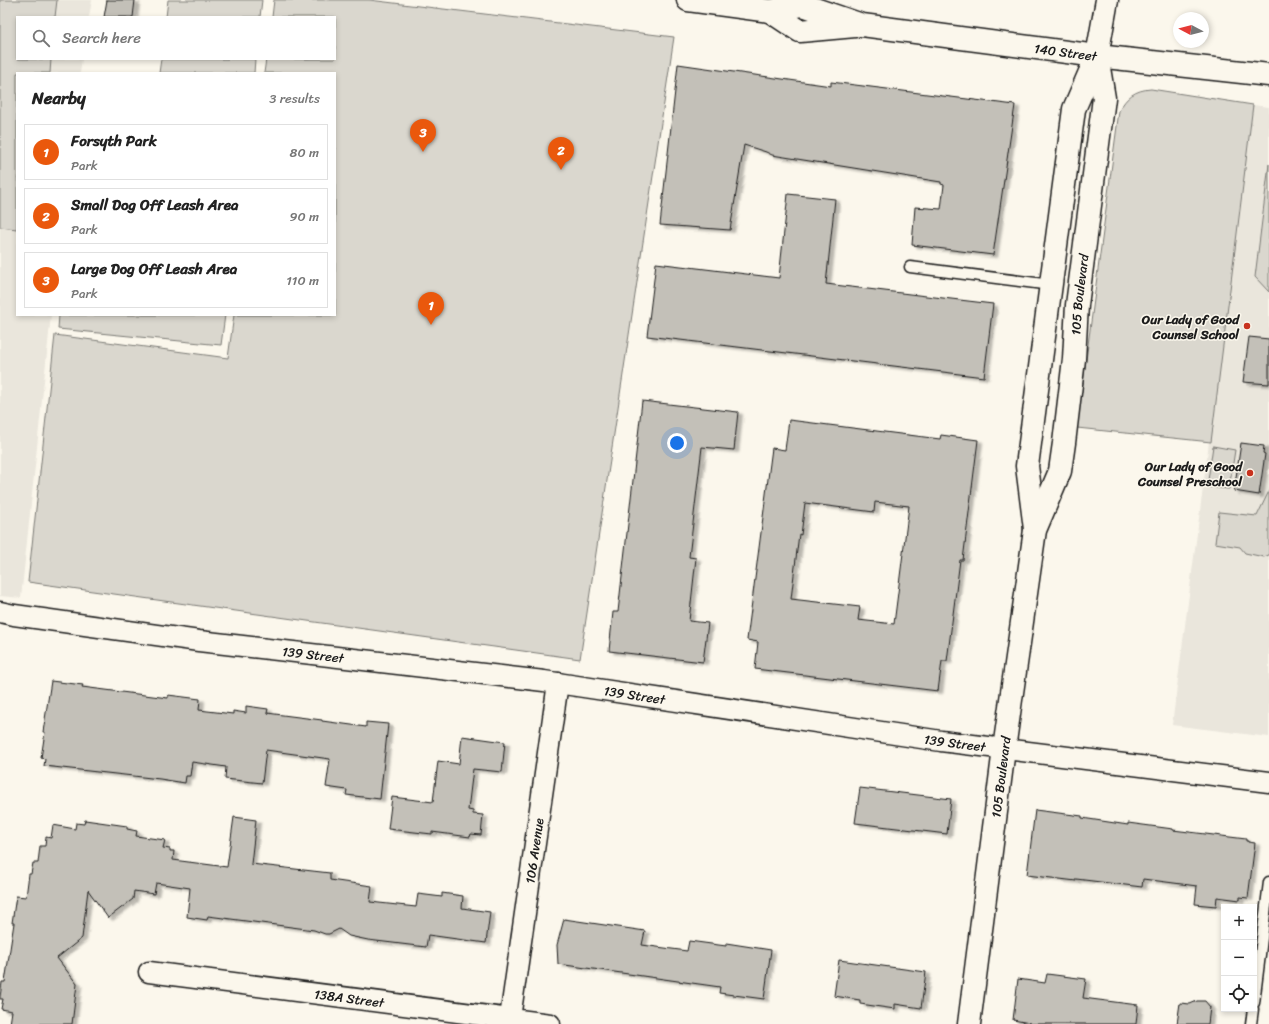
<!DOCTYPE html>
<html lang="en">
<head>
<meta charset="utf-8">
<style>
	:root { --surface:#fff; --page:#f2f2f2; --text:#222; --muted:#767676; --line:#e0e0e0; --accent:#ea580c }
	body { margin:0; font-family:Sriracha,sans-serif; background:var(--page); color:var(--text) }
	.controls { position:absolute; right:12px; bottom:12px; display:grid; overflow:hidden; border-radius:0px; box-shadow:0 2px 6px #0003 }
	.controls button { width:36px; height:36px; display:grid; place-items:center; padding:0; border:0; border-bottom:1px solid var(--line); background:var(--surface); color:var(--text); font:20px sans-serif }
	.compass { position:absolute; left:1173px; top:12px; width:36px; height:36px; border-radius:50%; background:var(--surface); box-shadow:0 2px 6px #0003; rotate:277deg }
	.you { position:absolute; left:677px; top:443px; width:14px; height:14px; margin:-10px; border:3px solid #fff; border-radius:50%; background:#1a73e8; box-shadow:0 0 0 6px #1a73e833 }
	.badge { display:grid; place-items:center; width:26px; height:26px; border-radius:50%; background:var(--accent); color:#fff; font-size:13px; font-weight:700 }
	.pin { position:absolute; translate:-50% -33px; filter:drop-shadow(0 1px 2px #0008) }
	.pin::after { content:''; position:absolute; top:21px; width:14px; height:12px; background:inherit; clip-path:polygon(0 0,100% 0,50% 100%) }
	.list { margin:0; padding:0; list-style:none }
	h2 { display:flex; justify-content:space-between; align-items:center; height:52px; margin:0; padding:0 16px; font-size:17px }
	h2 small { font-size:13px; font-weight:400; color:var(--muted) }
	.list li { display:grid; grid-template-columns:26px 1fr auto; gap:12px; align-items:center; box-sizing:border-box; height:56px; margin:0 8px 8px; padding:0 8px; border:1px solid var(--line); border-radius:0px }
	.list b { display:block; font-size:15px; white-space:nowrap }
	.list p { margin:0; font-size:13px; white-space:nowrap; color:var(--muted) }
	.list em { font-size:13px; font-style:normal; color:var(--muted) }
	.icon { flex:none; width:22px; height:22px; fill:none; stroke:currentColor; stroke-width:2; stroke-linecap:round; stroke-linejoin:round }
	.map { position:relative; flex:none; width:1269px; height:1024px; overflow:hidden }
	.search { position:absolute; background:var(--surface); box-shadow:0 2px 6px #0003; left:16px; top:16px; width:320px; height:44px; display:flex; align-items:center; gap:10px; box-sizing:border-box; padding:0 14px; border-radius:0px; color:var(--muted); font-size:15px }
	.panel { position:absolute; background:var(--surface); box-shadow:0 2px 6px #0003; left:16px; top:72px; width:320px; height:244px; border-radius:0px }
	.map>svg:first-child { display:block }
</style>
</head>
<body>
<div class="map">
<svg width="1269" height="1024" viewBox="0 0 1269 1024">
	<defs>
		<filter id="shadow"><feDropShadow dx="4.5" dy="2.5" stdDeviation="1" flood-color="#0004"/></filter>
	</defs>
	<rect width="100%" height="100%" fill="#fbf7ec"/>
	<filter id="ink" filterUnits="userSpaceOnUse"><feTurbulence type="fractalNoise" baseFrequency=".025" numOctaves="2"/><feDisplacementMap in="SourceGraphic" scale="8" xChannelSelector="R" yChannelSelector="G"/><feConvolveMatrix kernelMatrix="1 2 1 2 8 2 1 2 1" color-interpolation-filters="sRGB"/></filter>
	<g filter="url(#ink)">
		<g fill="#eae6dc">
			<polygon points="0,0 92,0 89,17 17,17 17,59 82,59 80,73 17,73 17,315 51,315 21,598 0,596"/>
			<polygon points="1253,105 1269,107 1269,737 1172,725"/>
		</g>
		<g fill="#dad7ce" stroke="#7b7a75">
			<polygon points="0,0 57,0 55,17 17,17 17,59 51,59 50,73 17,73 17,229 0,227"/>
			<polygon points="168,0 262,0 260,17 166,17"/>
			<polygon points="274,0 369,0 674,37 580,659 28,582 55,335 228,358 234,315 335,315 335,73 264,73 266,59 335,59 335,17 272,17"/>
			<polygon points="161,59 255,59 254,73 159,73"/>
			<path d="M1151 89 1253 105 1211 442 1077 428 1119 111C1126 97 1135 90 1151 89Z"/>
			<polygon points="1269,164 1269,292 1255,277"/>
			<polygon points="59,315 225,315 221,345 58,329"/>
			<polygon points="1213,446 1235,450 1229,489 1207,487"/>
			<polygon points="1269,491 1269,555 1264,557 1245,553 1240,547 1215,543 1219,512 1257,516"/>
		</g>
		<g fill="#c3c0b8" stroke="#1c1c1c" fill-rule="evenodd" filter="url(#shadow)">
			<polygon points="107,0 135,0 133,17 104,17"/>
			<polygon points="678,64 831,86 831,82 1015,105 993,255 912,245 915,207 941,209 944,185 941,184 941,182 772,155 766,152 744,145 730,230 660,225"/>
			<polygon points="788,194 835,199 826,284 993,304 984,377 647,336 656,263 779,278"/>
			<polygon points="1249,337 1269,339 1269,384 1243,382"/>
			<polygon points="642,401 738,412 734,450 702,447 689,557 696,558 689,621 708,623 703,662 609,651 613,612 618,612"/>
			<path d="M789 420 940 439 941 435 978 440 963 560H960L947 661H942L938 691 755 669 758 642 747 640 772 448 785 450ZM875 502 909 506 894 624 858 620 860 607 791 599 799 534 801 535 805 503 874 512Z"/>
			<polygon points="1241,443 1264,446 1263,453 1265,454 1259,495 1234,491"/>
			<polygon points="51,681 83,685 82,687 168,698 168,695 200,699 199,710 233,714 233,711 246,713 246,706 268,709 267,713 322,720 322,721 366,727 366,722 388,724 380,799 346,795 347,790 326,787 330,759 266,750 262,783 225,779 226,767 192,762 190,776 186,776 185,783 160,779 44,766 45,759 41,758 45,732 43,732"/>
			<polygon points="462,736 505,742 502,772 473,769 468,810 473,811 473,814 483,815 481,835 471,834 470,837 432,832 432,834 388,829 392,797 433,802 438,761 459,764"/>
			<polygon points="860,788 951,799 947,834 855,823"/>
			<polygon points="1035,810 1082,816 1082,818 1128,825 1128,823 1173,829 1173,830 1246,839 1246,841 1248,841 1248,842 1255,843 1248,898 1240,897 1240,900 1217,897 1216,906 1195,904 1197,886 1143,879 1142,887 1076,879 1076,881 1027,875"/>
			<polygon points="234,817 256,820 251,864 330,873 330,880 372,886 370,902 416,907 418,894 442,897 442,893 463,896 462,908 490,912 486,943 428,935 426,947 368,940 349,936 339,929 329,934 325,934 314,930 208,916 207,920 187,917 190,888 156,883 154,894 134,891 133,899 108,918 88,890 82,938 57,958 77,984 72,1024 10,1024 12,1011 1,1009 3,999 0,999 0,997 2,982 5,982 14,923 12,923 16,896 26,897 29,874 31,874 33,863 38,863 40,846 45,846 46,837 51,838 53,825 75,829 76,823 84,824 85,820 127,826 127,829 137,831 136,836 165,840 163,848 170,849 170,851 174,851 173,860 227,867"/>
			<polygon points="564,919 645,931 642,945 687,951 689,941 726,946 726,943 771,950 764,999 719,993 720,987 558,964 557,945"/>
			<polygon points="839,960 926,972 921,1008 895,1004 895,1009 860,1004 860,1000 834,996"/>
			<polygon points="1047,974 1086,979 1083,998 1138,1005 1136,1024 1029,1024 1030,1023 1013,1020 1018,979 1045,983"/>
			<polygon points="1197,1001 1205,1001 1210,1007 1208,1024 1177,1024 1180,1003 1190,1004"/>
		</g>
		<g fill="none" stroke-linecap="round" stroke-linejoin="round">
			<g stroke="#1c1c1c" stroke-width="13">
				<g id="service">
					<polyline points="910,267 1051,285"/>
					<polyline points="1254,1003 1269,882"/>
					<polyline points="1251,1024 1253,1009"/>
				</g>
			</g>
			<g stroke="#1c1c1c" stroke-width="23">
				<g id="minor">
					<path id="s1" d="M0 612 14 615 199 641 544 681 941 741 1269 782"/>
					<path id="s2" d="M149 972 550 1024"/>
					<path id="s3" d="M510 1018 558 683"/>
				</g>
			</g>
			<g stroke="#1c1c1c" stroke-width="25">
				<g id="tertiary">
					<polyline points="1035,529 1027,466 1074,109 1097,56 1107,0"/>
					<path id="s4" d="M969 1024 1004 749 1035 530 1060 471 1064 443 1074 359 1077 305 1104 98 1097 56"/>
				</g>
			</g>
			<g stroke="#1c1c1c" stroke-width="25">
				<g id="secondary">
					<path id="s5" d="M688 0 770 11 803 5 862 25 1097 56 1269 75"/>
					<polyline points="770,11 800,31 855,26"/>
				</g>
			</g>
			<use href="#service" stroke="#fbf7ec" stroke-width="10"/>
			<use href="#minor" stroke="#fbf7ec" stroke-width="20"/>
			<use href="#tertiary" stroke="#fbf7ec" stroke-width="22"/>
			<use href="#secondary" stroke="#fbf7ec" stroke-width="22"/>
		</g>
	</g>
	<g fill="#c8321e" stroke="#fbf7ec" stroke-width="1.5">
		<circle cx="1247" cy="326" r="4"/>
		<circle cx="1250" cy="473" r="4"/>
	</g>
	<g text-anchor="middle" stroke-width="3" stroke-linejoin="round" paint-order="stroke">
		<g font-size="13" fill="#1c1c1c" stroke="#fbf7ec">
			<text dy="5" stroke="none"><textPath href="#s5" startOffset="384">140 Street</textPath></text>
			<text dy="5" stroke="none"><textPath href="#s4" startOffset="740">105 Boulevard</textPath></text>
			<text dy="5" stroke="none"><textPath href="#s1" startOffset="316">139 Street</textPath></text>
			<text dy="5" stroke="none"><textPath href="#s1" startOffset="640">139 Street</textPath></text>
			<text dy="5" stroke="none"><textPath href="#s1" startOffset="964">139 Street</textPath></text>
			<text dy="5" stroke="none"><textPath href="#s4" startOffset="249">105 Boulevard</textPath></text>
			<text dy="5" stroke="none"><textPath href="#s3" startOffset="169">106 Avenue</textPath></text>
			<text dy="5" stroke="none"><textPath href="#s2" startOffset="202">138A Street</textPath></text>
		</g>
		<g font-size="13" font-weight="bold" fill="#1c1c1c" stroke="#fbf7ec" text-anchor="end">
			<text x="1239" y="324">Our Lady of Good<tspan x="1239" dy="15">Counsel School</tspan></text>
			<text x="1242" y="471">Our Lady of Good<tspan x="1242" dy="15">Counsel Preschool</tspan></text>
		</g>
	</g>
</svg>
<div class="controls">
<button>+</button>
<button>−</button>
<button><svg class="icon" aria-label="locate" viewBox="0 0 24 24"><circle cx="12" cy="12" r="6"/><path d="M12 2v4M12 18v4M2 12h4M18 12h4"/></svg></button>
</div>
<svg class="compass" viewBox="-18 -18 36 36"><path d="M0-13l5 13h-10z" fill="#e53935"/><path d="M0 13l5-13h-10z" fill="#767676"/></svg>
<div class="you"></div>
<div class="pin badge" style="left:431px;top:325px">1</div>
<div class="pin badge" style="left:561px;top:170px">2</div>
<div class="pin badge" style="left:423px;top:152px">3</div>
<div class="search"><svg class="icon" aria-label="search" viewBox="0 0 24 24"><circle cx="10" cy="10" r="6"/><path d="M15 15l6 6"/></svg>Search here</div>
<section class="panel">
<h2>Nearby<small>3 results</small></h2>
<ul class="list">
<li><span class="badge">1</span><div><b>Forsyth Park</b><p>Park</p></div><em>80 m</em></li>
<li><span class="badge">2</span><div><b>Small Dog Off Leash Area</b><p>Park</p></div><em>90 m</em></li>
<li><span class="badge">3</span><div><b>Large Dog Off Leash Area</b><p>Park</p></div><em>110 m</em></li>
</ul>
</section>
</div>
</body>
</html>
